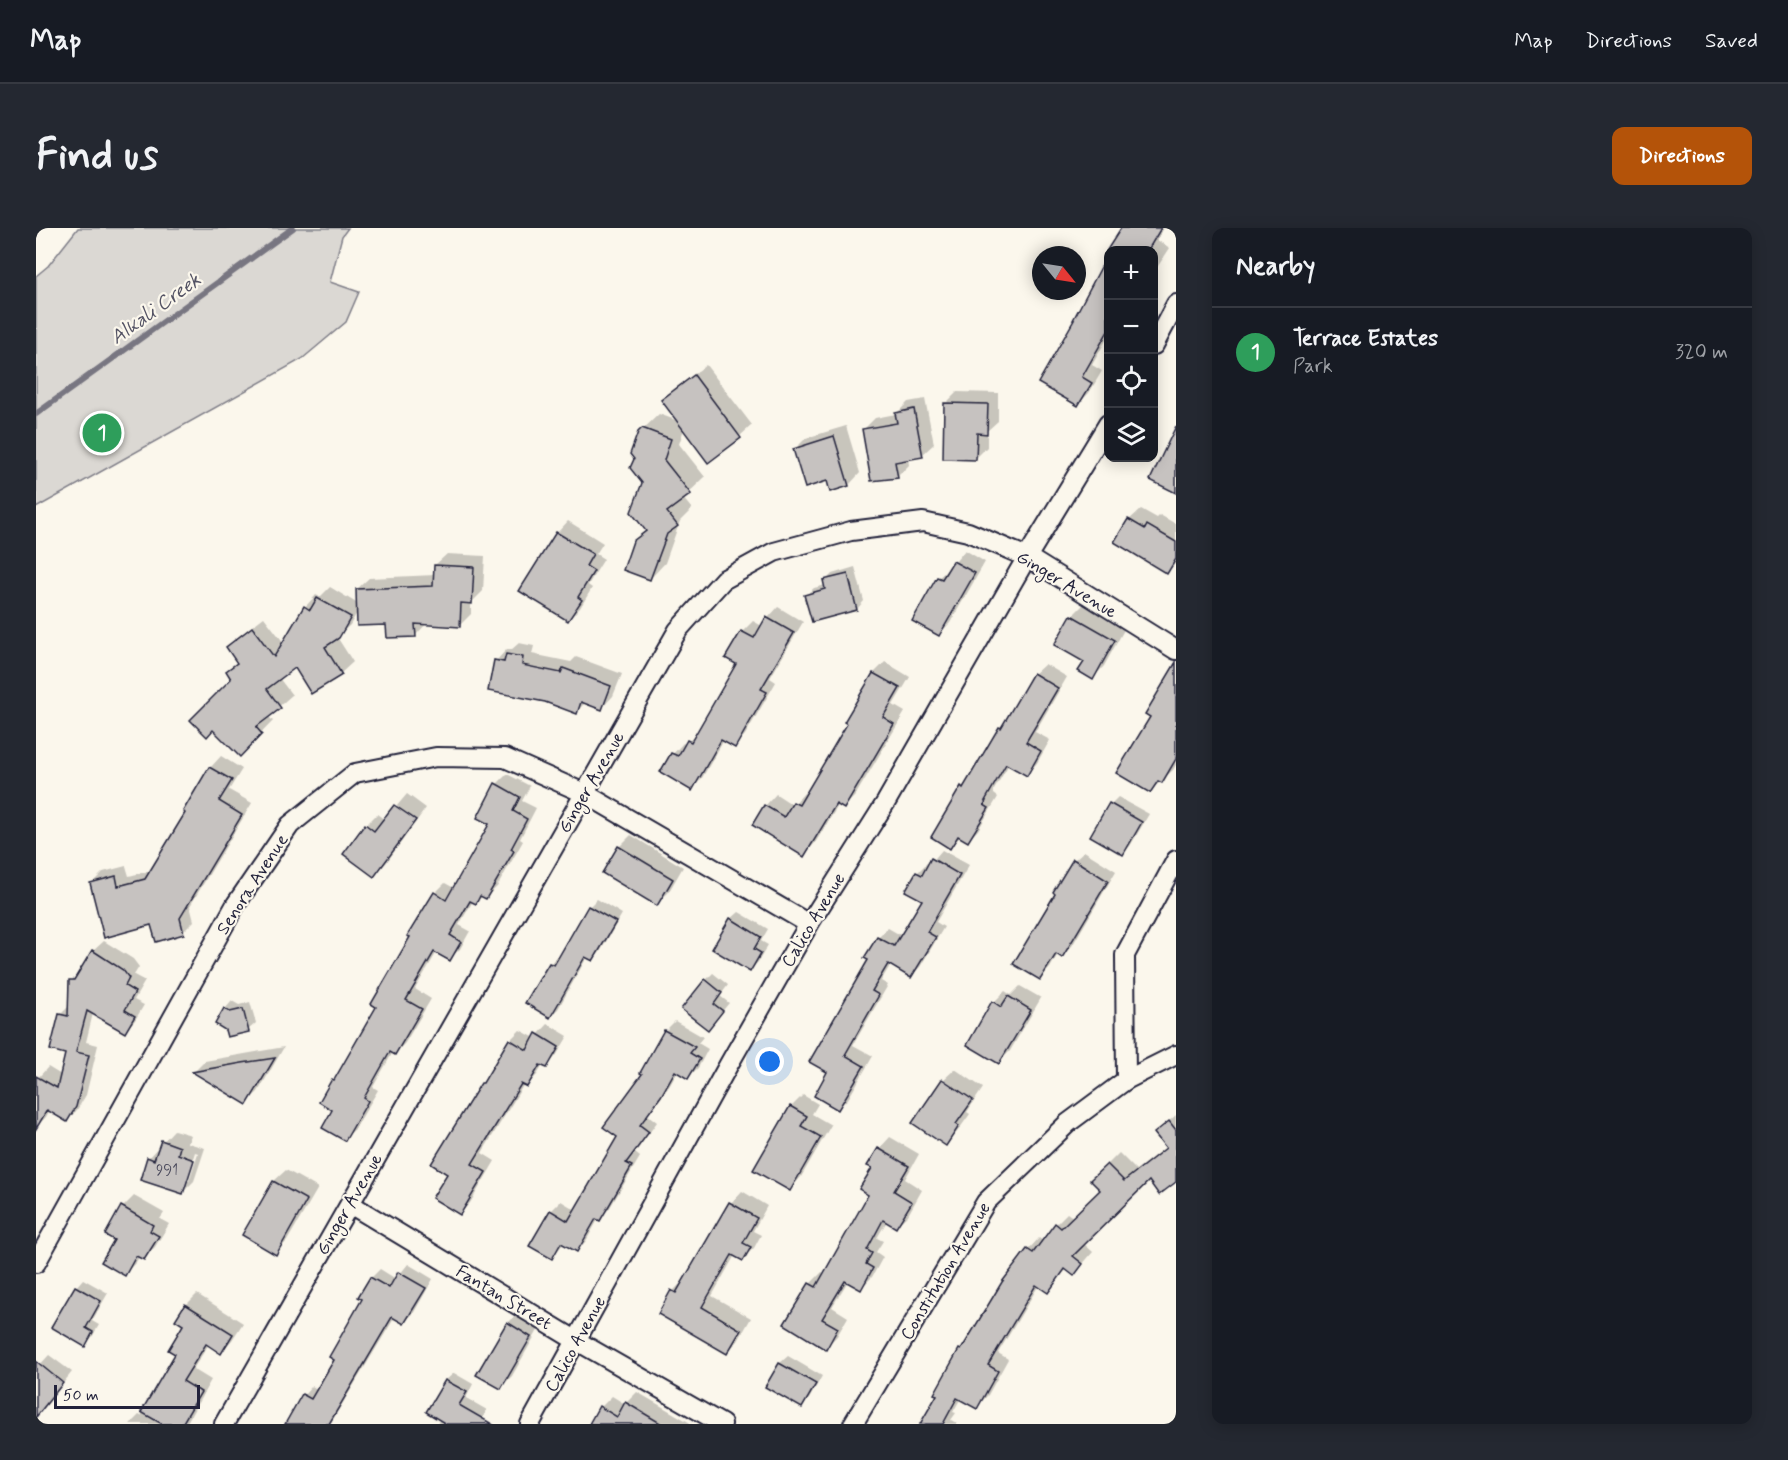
<!DOCTYPE html>
<html lang="en">
<head>
<meta charset="utf-8">
<style>
	:root { --surface:#171b24; --page:#242831; --text:#f1f3f6; --muted:#9ea1a6; --line:#363941; --accent:#b45309 }
	body { margin:0; font-family:Mynerve,sans-serif; background:var(--page); color:var(--text) }
	.controls { position:absolute; right:18px; top:18px; display:grid; overflow:hidden; border-radius:12px; box-shadow:0 3px 15px #0003 }
	.controls button { width:54px; height:54px; display:grid; place-items:center; padding:0; border:0; border-bottom:2px solid var(--line); background:var(--surface); color:var(--text); font:30px sans-serif }
	.compass { position:absolute; left:996px; top:18px; width:54px; height:54px; border-radius:50%; background:var(--surface); box-shadow:0 3px 15px #0003; rotate:120deg }
	.scale { position:absolute; left:18px; bottom:15px; width:146px; box-sizing:border-box; padding-left:6px; border:3px solid #22223b; border-top:0; font-size:16px; line-height:21px; white-space:nowrap; color:#22223b; -webkit-text-stroke:4px #fbf7ec; paint-order:stroke }
	.you { position:absolute; left:734px; top:834px; width:21px; height:21px; margin:-15px; border:4px solid #fff; border-radius:50%; background:#1a73e8; box-shadow:0 0 0 9px #1a73e833 }
	.badge { display:grid; place-items:center; width:39px; height:39px; border-radius:50%; background:var(--accent); color:#fff; font-size:20px; font-weight:700 }
	.pin { position:absolute; translate:-50% -50%; border:3px solid #fff; box-shadow:0 2px 6px #0006 }
	.list { margin:0; padding:0; list-style:none }
	h2 { display:flex; justify-content:space-between; align-items:center; height:78px; margin:0; padding:0 24px; font-size:26px }
	h2 small { font-size:20px; font-weight:400; color:var(--muted) }
	.list li { display:grid; grid-template-columns:39px 1fr auto; gap:18px; align-items:center; box-sizing:border-box; height:90px; padding:0 24px; border-top:2px solid var(--line) }
	.list b { display:block; font-size:22px; white-space:nowrap }
	.list p { margin:0; font-size:20px; white-space:nowrap; color:var(--muted) }
	.list em { font-size:20px; font-style:normal; color:var(--muted) }
	.icon { flex:none; width:33px; height:33px; fill:none; stroke:currentColor; stroke-width:2; stroke-linecap:round; stroke-linejoin:round }
	.map { position:relative; flex:none; width:1140px; height:1196px; overflow:hidden; border-radius:12px }
	header { display:flex; align-items:center; gap:36px; box-sizing:border-box; height:84px; padding:0 30px; background:var(--surface); border-bottom:2px solid var(--line) }
	header strong { font-size:28px }
	nav { display:flex; gap:33px; margin-inline-start:auto; font-size:21px }
	.intro { display:flex; align-items:center; justify-content:space-between; box-sizing:border-box; height:144px; padding:0 36px }
	h1 { margin:0; font-size:42px }
	.button { padding:15px 27px; border-radius:12px; background:var(--accent); color:#fff; font-size:21px; font-weight:700 }
	main { display:flex; gap:36px; padding:0 36px }
	aside { flex:1; background:var(--surface); border-radius:12px; box-shadow:0 3px 15px #0003 }
	.map>svg:first-child { display:block }
</style>
</head>
<body>
<header>
<strong>Map</strong>
<nav><a>Map</a><a>Directions</a><a>Saved</a></nav>
</header>
<div class="intro"><h1>Find us</h1><a class="button">Directions</a></div>
<main>
<div class="map">
<svg width="1140" height="1196" viewBox="0 0 1140 1196">
	<rect width="100%" height="100%" fill="#fbf7ec"/>
	<filter id="ink" filterUnits="userSpaceOnUse"><feTurbulence type="fractalNoise" baseFrequency=".0167" numOctaves="2"/><feDisplacementMap in="SourceGraphic" scale="12" xChannelSelector="R" yChannelSelector="G"/><feConvolveMatrix kernelMatrix="1 2 1 2 8 2 1 2 1" color-interpolation-filters="sRGB"/></filter>
	<g filter="url(#ink)">
		<polygon fill="#dbd8d3" stroke="#7e7d87" stroke-width="1.5" points="42,0 312,0 306,8 294,54 323,64 310,94 266,131 0,280 0,48 12,38"/>
		<g fill="#0003" fill-rule="evenodd">
			<polygon points="1087,0 1128,0 1121,12 1134,20 1118,44 1118,22 1073,22"/>
			<polygon points="1072,29 1072,109 1056,137 1066,143 1053,165 1042,176 1039,91"/>
			<polygon points="670,137 716,197 704,208 672,233 648,201 643,216 669,249 647,270 656,281 644,293 629,335 614,351 598,314 610,302 607,254 599,230 603,205 623,186 642,193 627,173 638,161"/>
			<polygon points="921,164 962,165 962,193 951,203 951,219 940,230 909,176"/>
			<polygon points="889,171 898,216 886,227 872,230 873,237 862,248 836,252 827,202 839,190 860,186 872,174"/>
			<polygon points="810,198 824,245 813,257 759,221 770,210"/>
			<polygon points="1105,281 1121,290 1124,287 1140,296 1140,335 1131,344 1093,292"/>
			<polygon points="532,293 567,315 560,326 568,331 552,357 556,360 544,380 532,392 521,305"/>
			<polygon points="929,322 949,334 914,395 903,406 902,350 915,339"/>
			<polygon points="411,326 449,328 447,363 435,375 435,386 423,398 391,395 379,408 322,383 314,397 301,409 317,434 305,445 276,464 260,438 243,450 256,467 232,488 237,493 204,527 197,451 192,444 202,433 192,419 203,408 228,389 248,415 269,379 280,367 284,369 294,359 322,376 321,361 333,350 399,347 399,337"/>
			<polygon points="819,339 828,373 821,381 770,367 778,360 790,357 789,353 796,346"/>
			<polygon points="1047,377 1089,400 1068,438 1057,450 1036,388"/>
			<polygon points="742,379 767,394 734,450 740,454 709,507 698,518 688,512 666,550 656,561 637,526 647,515 650,517 663,502 702,436 691,430 707,403 717,393 726,398 732,390"/>
			<polygon points="483,415 498,418 496,426 535,434 540,429 586,446 577,468 566,480 550,474 540,484 460,433 471,421 475,422"/>
			<polygon points="849,434 874,449 857,477 869,484 819,568 808,579 803,576 779,615 768,627 729,578 740,566 757,577 770,563 772,565 813,495 838,445"/>
			<polygon points="1009,436 1031,449 999,504 1014,512 1001,535 991,546 973,536 958,562 958,566 962,569 942,602 932,612 925,608 914,619 926,559 933,552 964,499 973,491 998,446"/>
			<polygon points="1140,441 1140,537 1137,542 1114,563 1116,488"/>
			<polygon points="185,528 206,541 193,562 216,575 154,678 158,693 147,704 116,696 56,655 67,644 90,638 93,648 117,642 151,584 149,583 174,540"/>
			<polygon points="471,546 494,558 486,573 500,580 484,611 487,613 461,659 450,669 447,667 440,675 437,673 423,697 434,703 424,721 413,731 401,724 379,761 395,771 369,815 359,825 357,824 337,859 342,862 319,901 308,911 298,881 297,852 303,847 342,778 399,665 409,655 418,660 455,596 461,556"/>
			<polygon points="371,566 390,580 350,635 338,647 330,597 341,586 349,592"/>
			<polygon points="1082,569 1113,586 1094,618 1087,625 1075,576"/>
			<polygon points="595,607 647,639 632,665 620,676 583,619"/>
			<polygon points="906,622 933,637 900,694 908,699 884,739 874,748 855,736 845,753 852,757 817,817 837,828 812,871 802,880 793,844 834,731 830,729 843,709 852,700 866,708 888,672 871,662 882,644 891,635 894,636"/>
			<polygon points="1048,623 1080,643 1036,718 1026,728 1022,726 1014,740 1004,750 1021,666 1038,632"/>
			<polygon points="561,671 586,686 564,724 556,732 551,729 522,781 514,788 514,736 521,728 524,730 553,679"/>
			<polygon points="703,684 732,701 725,713 732,717 722,734 714,742 695,691"/>
			<polygon points="68,713 97,731 103,739 98,747 109,753 98,772 108,777 99,792 89,803 57,785 50,814 62,817 50,867 41,882 31,892 14,882 10,889 0,899 0,852 12,839 25,847 31,825 16,821 25,786 34,777 35,753 46,742 57,723"/>
			<polygon points="677,745 692,757 684,768 693,775 679,792 670,752"/>
			<polygon points="984,758 1005,770 974,823 963,834 958,774 969,763 975,767"/>
			<polygon points="196,773 203,777 214,774 220,795 212,802 191,801 189,781"/>
			<polygon points="639,793 667,809 662,815 672,821 662,840 652,849 642,843 634,857 612,887 621,894 599,925 604,929 573,981 563,990 550,1013 541,1022 528,1015 516,1029 515,983 525,973 540,982 583,908 608,845 629,803"/>
			<polygon points="512,796 532,808 520,828 510,839 507,837 501,847 490,858 488,856 446,925 459,933 434,975 424,985 413,945 451,851 474,812 484,802 499,810"/>
			<polygon points="248,819 222,864 210,875 158,844 169,833"/>
			<polygon points="919,841 947,860 931,884 934,886 921,904 910,916 907,852"/>
			<polygon points="767,867 782,876 776,886 795,897 765,949 754,961 755,879"/>
			<polygon points="1140,887 1140,952 1113,951 1048,1016 1057,1024 1038,1046 1031,1041 1011,1063 1003,1057 962,1125 972,1131 952,1167 940,1179 925,1170 917,1184 920,1185 915,1192 922,1196 886,1196 903,1166 924,1122 932,1114 992,1022 1003,1010 1008,1014 1020,996 1031,985 1038,990 1066,962 1056,952 1083,925 1100,942 1131,918 1120,905"/>
			<path d="M138 902 155 907 152 915 169 920 158 953 146 965 112 930ZM159 924 162 925 153 953H150Z"/>
			<polygon points="854,909 883,926 869,951 886,962 872,987 860,998 851,993 841,1010 847,1013 840,1024 847,1029 836,1049 825,1060 812,1053 796,1079 812,1089 801,1108 789,1120 750,1096 774,1056 786,1044 789,1046 834,966 838,939 843,921"/>
			<polygon points="250,942 282,960 251,1013 240,1025 208,1007 238,953"/>
			<polygon points="706,963 731,978 717,1003 725,1007 718,1020 706,1031 699,1027 676,1068 715,1090 702,1113 691,1124 624,1085 637,1063 648,1052 649,1052 695,975"/>
			<polygon points="98,968 128,985 124,991 133,996 119,1019 108,1030 104,1028 100,1034 89,1046 80,1012 87,979"/>
			<polygon points="372,1036 397,1051 377,1086 368,1094 359,1089 294,1196 253,1196 268,1167 276,1158 282,1162 300,1132 328,1071 335,1050 344,1041 360,1051"/>
			<polygon points="47,1051 72,1065 56,1093 63,1097 56,1109 49,1117 40,1059"/>
			<polygon points="161,1066 207,1095 196,1112 185,1124 173,1116 157,1141 175,1152 150,1196 94,1196 103,1187 105,1188 141,1126 149,1097 150,1077"/>
			<polygon points="483,1084 505,1097 476,1148 465,1159 472,1095"/>
			<polygon points="13,1127 36,1144 0,1189 0,1141"/>
			<polygon points="752,1128 786,1148 773,1171 765,1178 731,1159 744,1135"/>
			<polygon points="418,1145 437,1156 430,1170 451,1182 443,1196 401,1196 404,1191 392,1184 410,1152"/>
			<polygon points="601,1164 656,1196 555,1196 565,1179 576,1168 589,1176"/>
		</g>
		<g fill="none" stroke-linecap="round" stroke-linejoin="round">
			<polyline stroke="#787681" stroke-width="6" points="0,186 257,0"/>
		</g>
		<g fill="#c6c2c0" stroke="#22223b" stroke-width="1.5">
			<polygon points="1085,0 1125,0 1112,22 1071,22"/>
			<polygon points="1072,26 1072,103 1046,149 1056,155 1042,178 1002,155 1038,92 1037,92"/>
			<polygon points="658,147 705,210 672,235 625,172"/>
			<polygon points="908,175 952,176 951,206 941,205 940,232 907,231"/>
			<polygon points="878,181 887,229 859,234 862,250 835,253 826,201 861,195 859,185"/>
			<polygon points="1140,198 1140,265 1114,252"/>
			<polygon points="606,200 635,211 628,232 655,266 631,284 642,298 631,306 614,352 587,342 597,313 610,303 595,284 606,255 594,240 598,231 594,226 602,204"/>
			<polygon points="798,208 813,258 794,264 791,253 769,260 757,221"/>
			<polygon points="1092,291 1109,301 1111,297 1140,314 1140,331 1131,346 1078,314"/>
			<polygon points="520,304 557,326 550,338 558,343 542,369 546,372 532,393 483,363"/>
			<polygon points="917,333 939,345 903,408 876,393 901,349 906,351"/>
			<polygon points="398,337 438,339 436,376 425,375 424,399 379,396 380,409 351,410 350,397 321,398 320,361 397,358"/>
			<polygon points="812,346 821,382 776,394 768,367 789,361 787,352"/>
			<polygon points="281,370 315,389 303,410 289,419 306,447 275,466 259,440 231,461 245,480 220,499 226,506 204,529 177,502 171,509 154,492 195,451 190,443 201,435 190,419 216,399 238,429 268,378 274,382"/>
			<polygon points="1035,387 1079,412 1057,452 1042,443 1048,434 1018,417"/>
			<polygon points="730,389 758,405 725,461 731,464 699,520 685,512 656,563 624,544 635,525 642,528 651,512 655,514 700,436 689,430 705,403 718,410"/>
			<polygon points="470,426 487,429 486,437 525,445 527,440 575,458 566,482 545,474 541,486 509,474 452,463 458,432 468,434"/>
			<polygon points="1140,434 1140,531 1126,555 1122,553 1114,565 1080,545 1114,489 1109,486"/>
			<polygon points="837,445 864,460 847,489 858,496 808,581 800,576 768,629 716,597 728,577 748,589 757,574 763,577 811,496 808,494"/>
			<polygon points="997,445 1022,460 990,514 1005,523 991,548 970,536 949,573 950,573 948,577 953,580 932,614 922,608 914,621 895,609 925,558 927,560 963,499 965,500"/>
			<polygon points="173,539 196,552 183,573 206,587 144,690 148,706 120,714 115,697 68,710 54,655 80,648 82,658 109,651 149,585 147,583"/>
			<polygon points="459,555 484,569 477,583 491,591 475,621 478,623 450,671 444,668 440,676 434,673 414,707 425,714 414,733 398,724 370,772 386,781 359,827 354,824 328,870 332,873 309,913 286,900 296,882 283,874 296,851 298,852 340,779 335,776 374,709 371,708 398,664 410,672 453,596 441,590"/>
			<polygon points="1073,575 1106,594 1087,627 1054,608"/>
			<polygon points="358,577 380,592 338,649 307,626 329,596 338,603"/>
			<polygon points="582,618 637,651 621,678 566,645"/>
			<polygon points="895,630 924,647 891,704 900,709 875,750 852,736 836,763 843,767 809,827 828,838 802,882 778,868 791,844 773,834 832,732 828,730 841,709 858,718 886,672 869,663 880,644 886,647"/>
			<polygon points="1037,631 1072,653 1026,730 1020,726 1004,752 977,736 1019,666 1017,664"/>
			<polygon points="552,678 580,694 557,733 549,729 514,790 489,775 513,735 518,737"/>
			<polygon points="694,690 725,709 718,721 725,725 714,744 676,721"/>
			<polygon points="56,722 87,742 93,750 89,758 99,764 89,782 99,788 89,805 51,783 40,824 53,827 40,879 31,894 11,882 0,901 0,848 21,860 29,826 14,822 23,786 32,788 33,752 38,752"/>
			<polygon points="669,751 686,765 678,776 687,783 672,802 645,781"/>
			<polygon points="972,768 995,782 963,836 931,817 956,773 965,779"/>
			<polygon points="188,780 194,784 207,781 213,804 191,809 189,802 179,796"/>
			<polygon points="628,802 659,819 654,825 664,831 652,851 639,843 625,868 604,897 613,904 590,935 596,938 564,993 560,991 541,1024 525,1015 516,1031 493,1018 514,982 532,993 581,909 567,899 606,846 604,845"/>
			<polygon points="500,805 523,819 511,840 504,837 491,859 485,856 436,936 450,944 424,987 396,970 411,946 395,936 445,855 447,855 473,811 491,822"/>
			<polygon points="239,830 211,877 156,844 206,835"/>
			<polygon points="906,851 937,872 920,896 923,898 910,918 876,895"/>
			<polygon points="754,878 771,888 765,898 785,909 754,963 717,942"/>
			<polygon points="1133,893 1140,902 1140,954 1123,967 1113,953 1037,1028 1047,1036 1038,1048 1029,1041 1012,1065 1000,1057 952,1137 962,1143 941,1181 921,1170 907,1196 884,1196 901,1167 898,1166 923,1121 925,1122 966,1054 991,1021 997,1025 1019,995 1025,1000 1064,962 1054,952 1071,936 1088,953 1130,920 1118,905"/>
			<polygon points="125,912 144,919 142,926 158,932 147,966 104,952 111,929 118,932"/>
			<polygon points="842,920 873,938 858,963 876,974 860,1000 847,992 831,1022 836,1025 830,1036 837,1040 825,1062 809,1053 786,1091 802,1100 790,1122 748,1096 773,1055 780,1059 832,967 823,961 836,940 831,938"/>
			<polygon points="237,953 271,972 240,1027 206,1007"/>
			<polygon points="693,974 721,990 707,1015 715,1019 707,1033 696,1027 666,1079 705,1102 691,1126 622,1086 635,1062 640,1065"/>
			<polygon points="85,978 117,997 114,1003 123,1008 108,1032 100,1028 89,1048 65,1034 78,1012 69,1007"/>
			<polygon points="362,1044 390,1060 368,1096 356,1089 293,1196 249,1196 266,1166 275,1171 298,1132 293,1129 326,1071 322,1069 334,1049 353,1060"/>
			<polygon points="39,1058 65,1073 50,1100 57,1104 49,1119 15,1099"/>
			<polygon points="149,1076 197,1106 185,1126 170,1116 147,1153 165,1164 146,1196 126,1196 105,1184 139,1126 132,1122 147,1097 139,1092"/>
			<polygon points="471,1094 495,1109 465,1161 440,1147"/>
			<polygon points="0,1133 27,1155 0,1189"/>
			<polygon points="743,1135 780,1156 766,1180 729,1159"/>
			<polygon points="409,1152 431,1164 423,1177 456,1196 410,1196 390,1184"/>
			<polygon points="589,1174 626,1196 553,1196 563,1178 581,1189"/>
		</g>
		<g fill="none" stroke-linecap="round" stroke-linejoin="round">
			<g stroke="#22223b" stroke-width="22">
				<g id="street">
					<polyline points="1118,117 1140,76"/>
					<polyline points="1090,852 1089,727 1140,632"/>
					<polyline points="314,976 541,1113 686,1196"/>
					<polyline points="0,1035 200,676 254,597 319,545 400,529 469,530 548,565 773,696"/>
					<polyline points="188,1196 642,402 687,352 738,324 815,303 887,294 932,304 991,329 1140,422"/>
					<polyline points="494,1196 693,836 773,696 850,574 991,329 1072,196"/>
					<polyline points="817,1196 950,974 1032,895 1090,852 1140,827"/>
				</g>
			</g>
			<use href="#street" stroke="#fbf7ec" stroke-width="18"/>
		</g>
	</g>
	<g text-anchor="middle" stroke-width="4.5" stroke-linejoin="round" paint-order="stroke">
		<g font-size="15" fill="#4b4a5c">
			<text x="131" y="947">991</text>
		</g>
		<g font-size="18" fill="#22223b" stroke="#fbf7ec">
			<text transform="translate(1031 356) rotate(31)" y="6">Ginger Avenue</text>
			<text transform="translate(555 554) rotate(-60)" y="6">Ginger Avenue</text>
			<text transform="translate(216 656) rotate(-57)" y="6">Senora Avenue</text>
			<text transform="translate(777 692) rotate(-59)" y="6">Calico Avenue</text>
			<text transform="translate(313 976) rotate(-60)" y="6">Ginger Avenue</text>
			<text transform="translate(909 1043) rotate(-59)" y="6">Constitution Avenue</text>
			<text transform="translate(468 1069) rotate(31)" y="6">Fantan Street</text>
			<text transform="translate(539 1116) rotate(-61)" y="6">Calico Avenue</text>
		</g>
		<g font-size="20" font-style="italic" fill="#545364" stroke="#fbf7ec">
			<text transform="translate(119 80) rotate(-36)" y="7">Alkali Creek</text>
		</g>
	</g>
</svg>
<div class="controls">
<button>+</button>
<button>−</button>
<button><svg class="icon" aria-label="locate" viewBox="0 0 24 24"><circle cx="12" cy="12" r="6"/><path d="M12 2v4M12 18v4M2 12h4M18 12h4"/></svg></button>
<button><svg class="icon" aria-label="layers" viewBox="0 0 24 24"><path d="M12 4l9 5-9 5-9-5zM3 14l9 5 9-5"/></svg></button>
</div>
<svg class="compass" viewBox="-18 -18 36 36"><path d="M0-13l5 13h-10z" fill="#e53935"/><path d="M0 13l5-13h-10z" fill="#9ea1a6"/></svg>
<div class="scale">50 m</div>
<div class="you"></div>
<div class="pin badge" style="left:66px;top:205px;background:#2e9e5b">1</div>
</div>
<aside>
<h2>Nearby<small></small></h2>
<ul class="list">
<li><span class="badge" style="background:#2e9e5b">1</span><div><b>Terrace Estates</b><p>Park</p></div><em>320 m</em></li>
</ul>
</aside>
</main>
</body>
</html>
